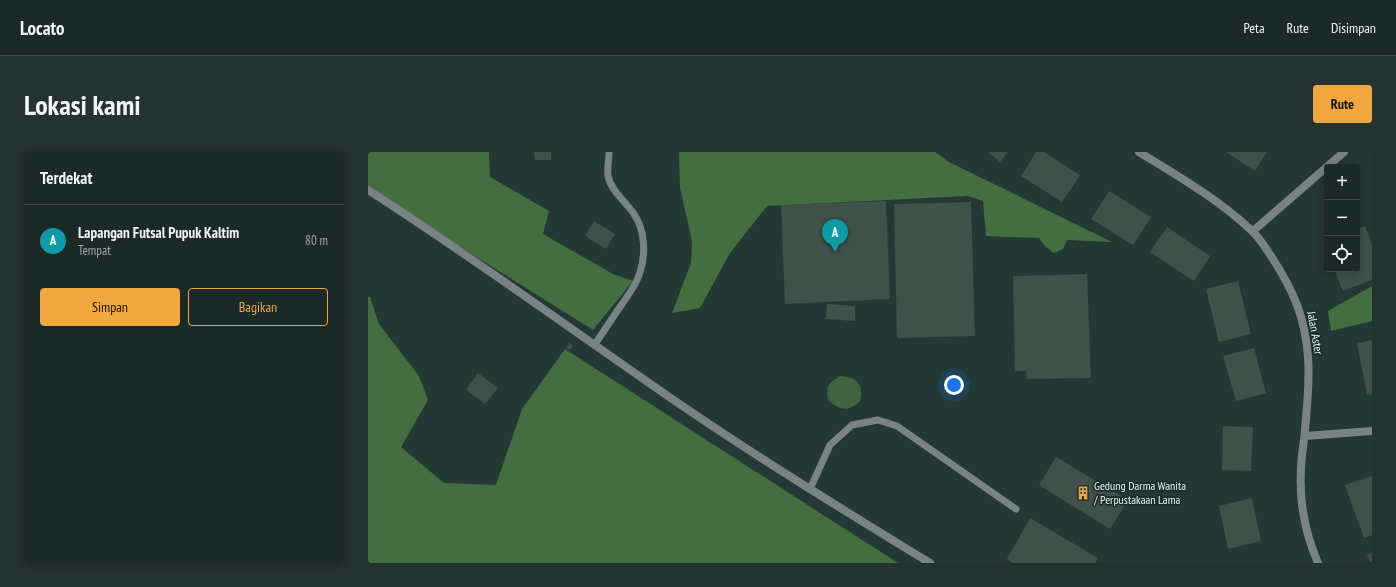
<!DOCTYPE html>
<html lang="id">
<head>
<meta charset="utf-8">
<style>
	:root { --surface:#1b2a28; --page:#243230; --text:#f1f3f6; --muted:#a0a7a8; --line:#394645; --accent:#efa73e }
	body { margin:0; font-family:"PT Sans Narrow",sans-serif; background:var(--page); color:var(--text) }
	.controls { position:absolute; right:12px; top:12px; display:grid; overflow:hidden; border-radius:4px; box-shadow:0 2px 10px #0003 }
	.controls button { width:36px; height:36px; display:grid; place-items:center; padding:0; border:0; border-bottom:1px solid var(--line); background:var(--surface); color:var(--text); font:20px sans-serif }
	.you { position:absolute; left:586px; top:233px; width:14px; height:14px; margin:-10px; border:3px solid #fff; border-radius:50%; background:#1a73e8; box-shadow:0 0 0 6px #1a73e833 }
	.badge { display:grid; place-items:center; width:26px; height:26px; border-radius:50%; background:var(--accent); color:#fff; font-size:13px; font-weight:700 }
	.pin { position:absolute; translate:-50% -33px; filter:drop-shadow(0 1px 2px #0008) }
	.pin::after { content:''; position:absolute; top:21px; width:14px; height:12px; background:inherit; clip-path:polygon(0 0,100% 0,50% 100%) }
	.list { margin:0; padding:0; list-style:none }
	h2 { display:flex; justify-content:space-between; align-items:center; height:52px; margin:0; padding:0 16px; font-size:17px }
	h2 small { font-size:13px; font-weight:400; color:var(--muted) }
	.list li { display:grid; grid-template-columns:26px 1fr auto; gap:12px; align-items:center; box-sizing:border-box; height:72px; padding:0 16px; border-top:1px solid var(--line) }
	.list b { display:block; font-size:15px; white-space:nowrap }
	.list p { margin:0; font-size:13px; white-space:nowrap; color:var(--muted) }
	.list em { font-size:13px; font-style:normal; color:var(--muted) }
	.actions { display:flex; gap:8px; padding:12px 16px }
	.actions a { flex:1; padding:9px 0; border:1px solid var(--accent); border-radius:4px; text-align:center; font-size:14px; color:var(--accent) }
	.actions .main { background:var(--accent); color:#111 }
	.icon { flex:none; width:22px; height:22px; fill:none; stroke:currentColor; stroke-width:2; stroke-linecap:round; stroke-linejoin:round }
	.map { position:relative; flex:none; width:1004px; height:411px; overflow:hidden; border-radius:4px }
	header { display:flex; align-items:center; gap:24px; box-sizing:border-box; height:56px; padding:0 20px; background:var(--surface); border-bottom:1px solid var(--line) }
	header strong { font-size:19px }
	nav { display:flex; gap:22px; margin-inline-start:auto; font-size:14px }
	.intro { display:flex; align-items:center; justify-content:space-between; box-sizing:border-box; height:96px; padding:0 24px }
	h1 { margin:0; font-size:28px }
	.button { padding:10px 18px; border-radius:4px; background:var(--accent); color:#111; font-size:14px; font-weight:700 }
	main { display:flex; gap:24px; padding:0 24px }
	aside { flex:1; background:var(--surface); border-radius:4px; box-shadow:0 2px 10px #0003 }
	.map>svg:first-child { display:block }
</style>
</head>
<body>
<header>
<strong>Locato</strong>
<nav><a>Peta</a><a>Rute</a><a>Disimpan</a></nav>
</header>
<div class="intro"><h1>Lokasi kami</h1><a class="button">Rute</a></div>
<main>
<aside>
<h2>Terdekat<small></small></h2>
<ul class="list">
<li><span class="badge" style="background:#0f9aa8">A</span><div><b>Lapangan Futsal Pupuk Kaltim</b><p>Tempat</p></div><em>80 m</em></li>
</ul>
<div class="actions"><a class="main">Simpan</a><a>Bagikan</a></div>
</aside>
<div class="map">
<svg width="1004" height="411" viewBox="0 0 1004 411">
	<rect width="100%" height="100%" fill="#243836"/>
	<path fill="#41633f" d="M473 224C489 226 496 232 492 249 481 260 472 259 460 248 458 234 460 230 473 224Z"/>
	<g fill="#426e40">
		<polygon points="0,0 121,0 122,25 181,59 175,82 245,122 265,129 225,178 0,37"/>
		<polygon points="311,0 567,0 581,10 744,90 699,88 695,97 686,101 677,94 671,86 618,84 615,49 600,44 399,54 362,101 332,156 304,161 323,111 324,89 312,36"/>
		<polygon points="1004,134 1004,169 963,179 960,159"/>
		<polygon points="0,145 2,145 11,172 51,224 60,248 33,295 76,331 128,333 154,257 197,197 530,411 0,411"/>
	</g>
	<g fill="#3f5149">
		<polygon points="166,0 183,0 183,8 167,8"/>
		<polygon points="620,0 640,0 632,10"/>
		<polygon points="668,0 676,0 712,23 694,50 653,24"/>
		<polygon points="858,0 899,0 887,19"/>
		<polygon points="741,39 783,65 765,93 723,67"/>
		<polygon points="518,49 522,147 417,152 413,53"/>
		<polygon points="603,50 607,184 529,186 526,52"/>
		<polygon points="226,69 247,82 238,97 217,84"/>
		<polygon points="997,74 1004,92 1004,128 975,139 966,117 989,117 989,77"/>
		<polygon points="799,75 842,104 826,129 782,100"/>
		<polygon points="719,122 723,226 659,227 658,219 647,219 645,124"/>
		<polygon points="870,129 883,182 851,190 838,137"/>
		<polygon points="459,152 487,154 487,169 458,167"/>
		<polygon points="1004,188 1004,242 999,243 989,191"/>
		<polygon points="201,191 205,194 202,198 198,196"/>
		<polygon points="886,196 898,241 868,249 855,204"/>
		<polygon points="110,221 130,236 117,252 98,238"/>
		<polygon points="855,274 885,275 883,319 854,318"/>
		<polygon points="688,305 760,348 742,377 671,333"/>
		<polygon points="1004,324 1004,383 996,386 977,333"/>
		<polygon points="884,346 893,389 860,397 851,354"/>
		<polygon points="662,366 730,406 727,411 645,411 639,407"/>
		<polygon points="1004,401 1004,411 1003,411 999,403"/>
	</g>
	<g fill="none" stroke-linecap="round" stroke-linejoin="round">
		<g stroke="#798385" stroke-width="7">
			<path d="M227 192C236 179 245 165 254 152 261 142 269 132 272 120 278 102 277 78 266 62 258 50 243 39 240 24 239 17 241 8 241 0"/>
			<polyline points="442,337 462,293 484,273 510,268 529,274 648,357"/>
		</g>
		<g stroke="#798385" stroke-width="8">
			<path d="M771 0C810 24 850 47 883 78 891 85 897 95 903 104 925 138 937 164 940 205 942 229 939 254 937 278 936 291 933 304 933 317 931 350 937 381 950 411"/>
			<path d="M0 38C106 106 207 180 310 251 392 307 477 359 562 411"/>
			<polyline points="885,79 976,0"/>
			<polyline points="937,284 1004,279"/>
		</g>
	</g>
	<defs>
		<g id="building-bare" transform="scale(1.08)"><path d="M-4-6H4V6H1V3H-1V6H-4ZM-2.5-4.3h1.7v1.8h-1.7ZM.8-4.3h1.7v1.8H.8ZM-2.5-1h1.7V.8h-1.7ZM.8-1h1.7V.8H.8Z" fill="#efa73e" stroke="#1a2e2c" stroke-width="2.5" paint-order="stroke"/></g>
	</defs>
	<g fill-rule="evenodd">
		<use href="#building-bare" x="715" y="341"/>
	</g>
	<g text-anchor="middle" stroke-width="3.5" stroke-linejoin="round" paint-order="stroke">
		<g font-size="12" fill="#e8f4f3" stroke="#1a2e2c">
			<text transform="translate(947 181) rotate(80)" y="4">Jalan Aster</text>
		</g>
		<g font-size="12" fill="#e8f4f3" stroke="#1a2e2c" text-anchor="start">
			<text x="726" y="338">Gedung Darma Wanita<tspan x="726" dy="14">/ Perpustakaan Lama</tspan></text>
		</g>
	</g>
</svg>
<div class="controls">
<button>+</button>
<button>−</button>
<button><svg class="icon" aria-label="locate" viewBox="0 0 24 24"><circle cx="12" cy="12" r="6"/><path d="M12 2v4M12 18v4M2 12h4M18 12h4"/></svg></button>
</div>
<div class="you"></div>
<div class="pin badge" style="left:467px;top:100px;background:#0f9aa8">A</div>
</div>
</main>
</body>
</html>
